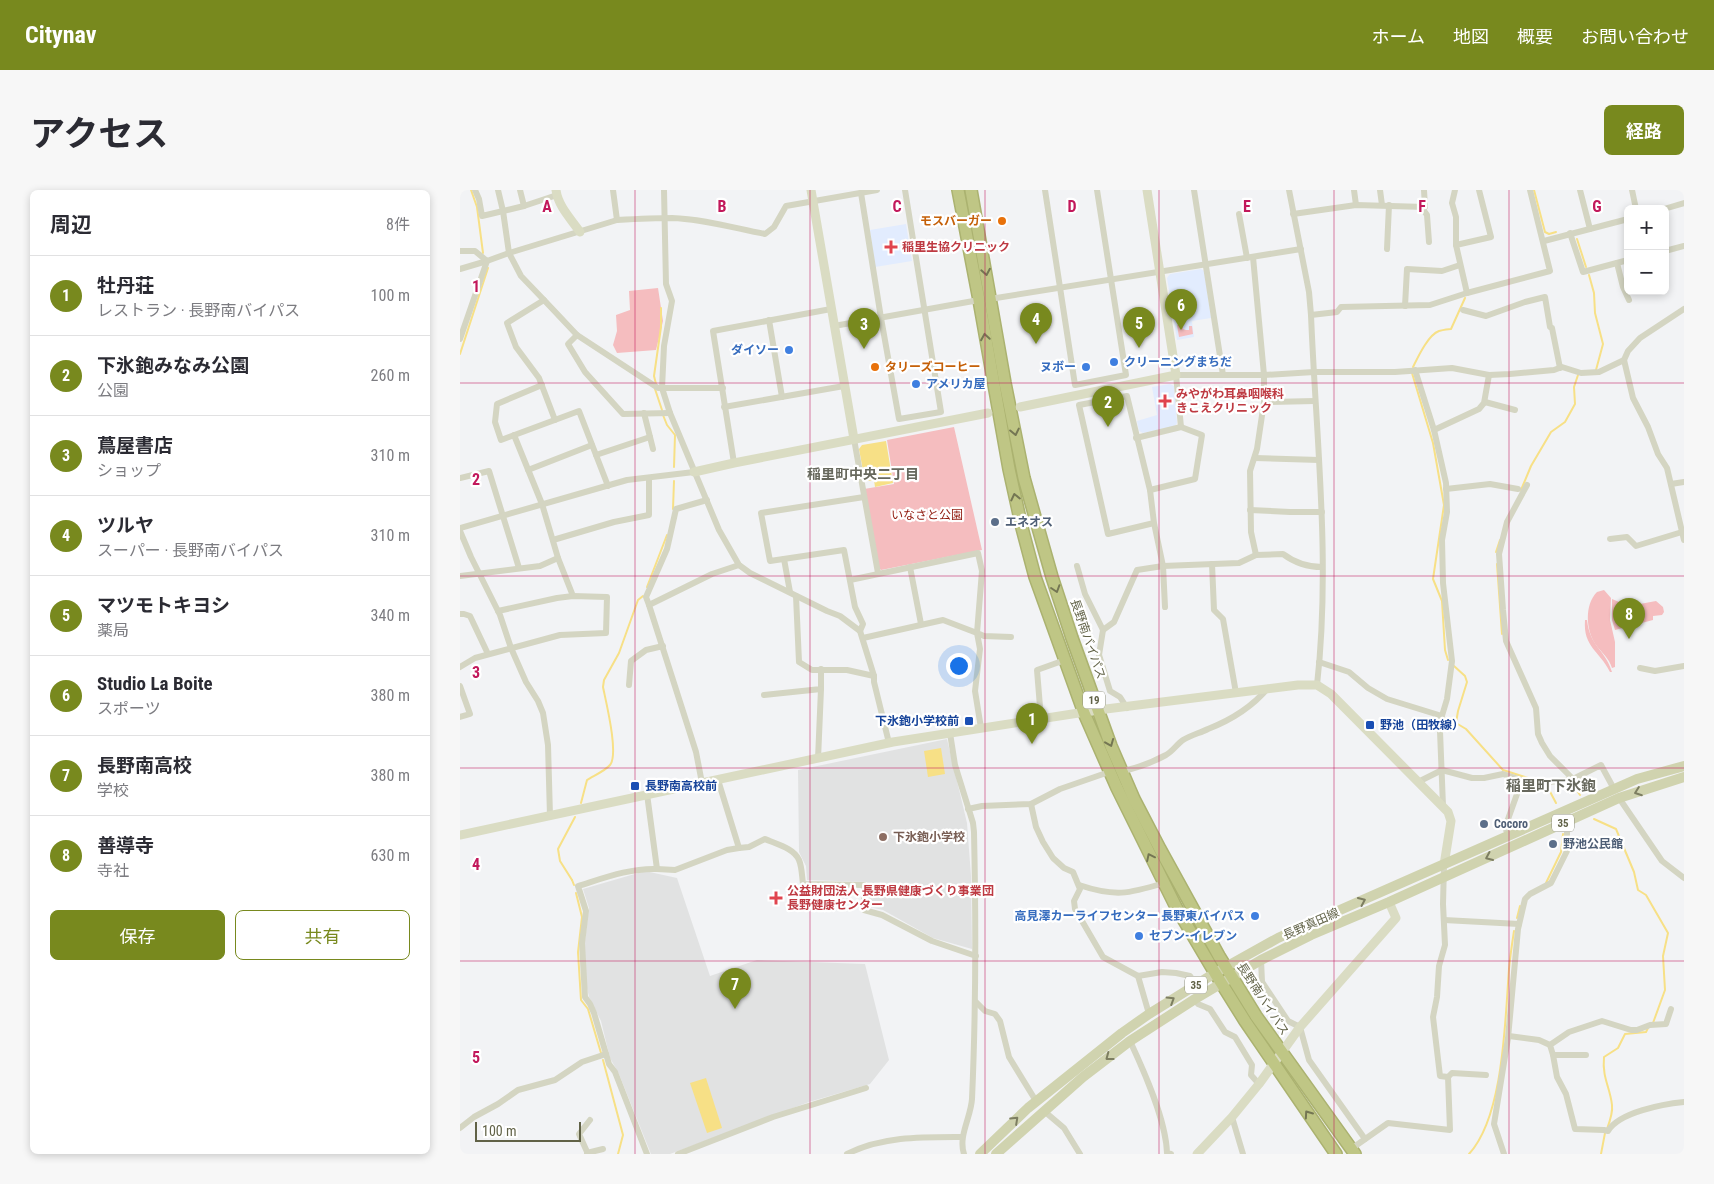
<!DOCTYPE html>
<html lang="ja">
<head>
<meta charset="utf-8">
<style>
	:root { --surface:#fff; --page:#f7f7f7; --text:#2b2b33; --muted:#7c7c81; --line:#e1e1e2; --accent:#78891e }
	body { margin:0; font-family:"Roboto Condensed","Noto Sans JP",sans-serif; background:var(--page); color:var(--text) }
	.controls { position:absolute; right:15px; top:15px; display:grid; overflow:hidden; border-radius:8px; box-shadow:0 2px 8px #0003 }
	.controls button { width:45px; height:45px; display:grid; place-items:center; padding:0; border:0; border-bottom:1px solid var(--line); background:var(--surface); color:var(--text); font:25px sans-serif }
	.scale { position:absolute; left:15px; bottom:12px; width:106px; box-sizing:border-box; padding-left:5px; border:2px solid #616247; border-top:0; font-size:14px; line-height:18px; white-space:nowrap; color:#616247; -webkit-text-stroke:4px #fff; paint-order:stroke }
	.you { position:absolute; left:498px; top:475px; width:18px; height:18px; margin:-12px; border:4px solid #fff; border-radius:50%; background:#1a73e8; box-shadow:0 0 0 8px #1a73e833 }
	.badge { display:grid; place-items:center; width:32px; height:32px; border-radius:50%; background:var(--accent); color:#fff; font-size:16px; font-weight:700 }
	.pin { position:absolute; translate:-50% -41px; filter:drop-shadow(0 1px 2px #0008) }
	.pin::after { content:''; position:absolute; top:26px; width:18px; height:15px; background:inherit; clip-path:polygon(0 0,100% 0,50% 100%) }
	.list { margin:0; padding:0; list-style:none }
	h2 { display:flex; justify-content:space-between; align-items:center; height:65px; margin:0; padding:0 20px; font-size:21px }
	h2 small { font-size:16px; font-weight:400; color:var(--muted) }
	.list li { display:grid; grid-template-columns:32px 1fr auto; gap:15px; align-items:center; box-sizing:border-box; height:80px; padding:0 20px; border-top:1px solid var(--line) }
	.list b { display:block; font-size:19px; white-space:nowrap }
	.list p { margin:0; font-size:16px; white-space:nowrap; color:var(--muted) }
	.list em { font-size:16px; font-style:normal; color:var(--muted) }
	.actions { display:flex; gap:10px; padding:15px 20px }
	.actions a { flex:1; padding:11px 0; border:1px solid var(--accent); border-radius:8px; text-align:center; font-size:18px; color:var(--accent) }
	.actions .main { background:var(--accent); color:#fff }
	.map { position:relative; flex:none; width:1224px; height:964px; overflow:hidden; border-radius:8px }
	header { display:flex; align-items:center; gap:30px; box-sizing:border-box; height:70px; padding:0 25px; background:var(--accent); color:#fff }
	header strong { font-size:24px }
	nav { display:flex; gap:28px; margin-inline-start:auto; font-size:18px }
	.intro { display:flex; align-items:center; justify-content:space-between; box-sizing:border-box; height:120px; padding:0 30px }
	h1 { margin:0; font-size:35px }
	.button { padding:12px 22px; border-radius:8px; background:var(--accent); color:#fff; font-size:18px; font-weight:700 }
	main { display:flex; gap:30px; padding:0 30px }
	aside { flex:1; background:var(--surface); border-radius:8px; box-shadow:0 2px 8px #0003 }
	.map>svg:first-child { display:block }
</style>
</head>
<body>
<header>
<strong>Citynav</strong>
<nav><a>ホーム</a><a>地図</a><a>概要</a><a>お問い合わせ</a></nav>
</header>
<div class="intro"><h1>アクセス</h1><a class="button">経路</a></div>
<main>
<aside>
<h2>周辺<small>8件</small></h2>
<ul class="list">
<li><span class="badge">1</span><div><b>牡丹荘</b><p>レストラン · 長野南バイパス</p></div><em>100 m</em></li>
<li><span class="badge">2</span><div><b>下氷鉋みなみ公園</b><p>公園</p></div><em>260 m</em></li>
<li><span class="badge">3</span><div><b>蔦屋書店</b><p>ショップ</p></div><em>310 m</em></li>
<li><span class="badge">4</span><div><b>ツルヤ</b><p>スーパー · 長野南バイパス</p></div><em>310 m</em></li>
<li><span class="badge">5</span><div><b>マツモトキヨシ</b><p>薬局</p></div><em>340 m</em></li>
<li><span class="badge">6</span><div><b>Studio La Boite</b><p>スポーツ</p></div><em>380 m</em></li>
<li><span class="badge">7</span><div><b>長野南高校</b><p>学校</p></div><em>380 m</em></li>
<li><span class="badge">8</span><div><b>善導寺</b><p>寺社</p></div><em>630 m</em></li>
</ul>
<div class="actions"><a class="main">保存</a><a>共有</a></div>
</aside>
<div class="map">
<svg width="1224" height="964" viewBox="0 0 1224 964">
	<rect width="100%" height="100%" fill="#f2f3f5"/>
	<g fill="#e1e2e2">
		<polygon points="487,549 507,633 511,686 512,759 473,748 423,720 409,717 407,692 347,690 346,676 339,662 338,580"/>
		<polygon points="185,681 217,688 250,786 297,770 405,774 429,870 410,894 349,912 210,964 191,964 159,884 150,868 141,831 129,807 125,789 124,758 129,718 123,699"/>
	</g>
	<g fill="#e2ecfe">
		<polygon points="446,34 452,71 415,77 410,40"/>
		<polygon points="741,79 744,81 751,128 732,131 734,147 717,150 707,88 710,84"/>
		<polygon points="710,194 714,196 717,233 715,236 683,243 679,241 677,231 697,225 692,197"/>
	</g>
	<g fill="#f5bdbf">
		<polygon points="198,98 203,131 196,160 157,163 153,155 157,141 156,125 170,120 169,101"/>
		<polygon points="723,134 723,139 726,140 729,140 729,136 732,136 733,144 719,147 717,135"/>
		<polygon points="494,237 522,360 421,380 419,378 404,299 434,294 427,250"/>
		<path d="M1144 400 1151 408 1150 430 1155 452V477L1152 478C1149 468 1142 463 1136 455 1126 441 1124 415 1137 402Z"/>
		<polygon points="1152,409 1169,416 1196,411 1203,417 1204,422 1202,425 1193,426 1193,430 1155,440 1152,430"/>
		<path d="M1125 430H1127C1130 457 1145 459 1152 482H1150C1139 460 1123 457 1125 430Z"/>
	</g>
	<g fill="#f7e086">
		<polygon points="426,251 433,293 415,297 414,290 408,291 407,285 404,286 399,259 402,255"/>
		<polygon points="481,558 485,584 468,587 464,561"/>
		<polygon points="246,888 262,938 247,943 230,893"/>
	</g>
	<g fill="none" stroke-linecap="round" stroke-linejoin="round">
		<g stroke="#f7e086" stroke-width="2">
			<polyline points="11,0 17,17 23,63"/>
			<polyline points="1074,0 1085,42 1089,44 1096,42"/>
			<polyline points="1117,49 1126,77"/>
			<polyline points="1129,85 1134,103 1135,123 1143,154 1136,180"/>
			<polyline points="0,164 28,78"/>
			<path d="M953 177C958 167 968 145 979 141 983 140 988 139 991 139L1005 108"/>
			<polyline points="952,183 973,253 984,315 973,389 982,411 985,460 988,470"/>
			<polyline points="196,194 194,186 201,137 201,118"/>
			<polyline points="195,199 202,220"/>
			<polyline points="203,225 207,235 215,245 214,277"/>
			<polyline points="1061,300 1071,276 1091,242 1105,232 1115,214 1114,197 1118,185"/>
			<polyline points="213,319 214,291"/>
			<polyline points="1036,362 1040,350"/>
			<polyline points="1037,374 1042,444"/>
			<polyline points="187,397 207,345"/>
			<polyline points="994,476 1005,486 1007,492 998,521 996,533 1006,539 1043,580 1068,588"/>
			<polyline points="1110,590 1120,605"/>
			<polyline points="1086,594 1096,613"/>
			<path d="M121 613 127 590C133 586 145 581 150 575 159 564 146 512 143 497L144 490 159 463 178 410 183 406"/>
			<polyline points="1134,629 1156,639 1174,682 1178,700 1186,705 1208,743 1203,766 1205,800 1193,833"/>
			<polyline points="112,690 100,671 98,659 115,627"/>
			<polyline points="112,690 114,695"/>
			<polyline points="1086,693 1101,662 1103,644"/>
			<polyline points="116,703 122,727 118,762 121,810 128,819 141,863"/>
			<polyline points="1057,728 1060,716"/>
			<polyline points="143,870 163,945 158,964"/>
			<path d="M1147 939C1150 931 1153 923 1152 915 1150 897 1142 888 1144 867L1158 858 1165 844 1186 842 1188 838"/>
			<path d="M1009 964C1044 926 1045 830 1049 779 1050 767 1052 754 1054 741"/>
			<polyline points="1141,964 1145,943"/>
		</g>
		<g stroke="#abb270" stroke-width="14">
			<g id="highway">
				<polyline points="498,0 519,110 549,279 562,338 575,387 624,523 657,598 716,717 755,783 785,831 876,964"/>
				<polyline points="511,0 545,193 564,288 592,387 612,448 651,556 674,609 700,659 759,766 796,826 895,964"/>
			</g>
		</g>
		<g stroke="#d4d5c2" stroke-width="6">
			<polyline points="15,0 19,9 22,26 64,16 97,5"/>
			<polyline points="38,0 43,21 49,63 61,86 84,110 47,133 56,157 79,188 95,230"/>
			<polyline points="60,0 64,16"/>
			<polyline points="153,0 157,30"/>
			<polyline points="204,0 206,94 212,111 204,156 202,198 210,223 259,340 279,375 290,383 367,421 380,426 400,441 414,486 414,492 429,553"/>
			<polyline points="585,0 615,195 666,185 637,0"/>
			<polyline points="734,0 763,185"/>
			<path d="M829 0 849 102 851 125C856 248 871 372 857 495"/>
			<polyline points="894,0 896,15"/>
			<polyline points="920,0 922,15"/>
			<polyline points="995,0 992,13 996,27 996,55"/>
			<polyline points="1120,0 1130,39"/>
			<polyline points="1172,0 1176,19"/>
			<polyline points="401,3 421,128 439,229 481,222 445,0"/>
			<polyline points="962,18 967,25 969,52"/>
			<polyline points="1204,19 1224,13"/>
			<polyline points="779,24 787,68"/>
			<polyline points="833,24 896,15 965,17 964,0"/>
			<polyline points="1110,43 1123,82 1168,70"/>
			<polyline points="1084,51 1168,29"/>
			<polyline points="927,59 929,15"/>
			<path d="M0 61H15L27 71 49 63 157 30C175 29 194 28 212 28 243 29 274 38 305 44L314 37 326 16 417 0"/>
			<polyline points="1205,61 1224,56"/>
			<polyline points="793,67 804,185 804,212 797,259 790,281 791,342 796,365"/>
			<polyline points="1157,73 1163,97 1169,110"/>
			<polyline points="0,79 27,71"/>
			<polyline points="1007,103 996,55 1031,47 1019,0"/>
			<polyline points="530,109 841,59"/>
			<polyline points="84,110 117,145 198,198 263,198"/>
			<polyline points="945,116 947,79 982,81 1000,75"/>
			<polyline points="1003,120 1026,126 1065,112 1085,107 1090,137 1092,138 1100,178"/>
			<polyline points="851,125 877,122 881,117 970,115 1007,103 1090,81 1070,0"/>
			<polyline points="309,130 322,207"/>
			<polyline points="374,136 519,110"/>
			<polyline points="117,145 108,154 125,182 163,224 210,223"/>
			<polyline points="0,149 27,71"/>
			<polyline points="1164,170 1173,208 1188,237 1198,264 1207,278 1224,350"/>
			<polyline points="955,180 974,240 986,293 987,322 982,350 983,393 992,471 987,509 981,529 980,541 983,616"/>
			<polyline points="82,195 37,214 35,232 41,250 119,221 148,296"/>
			<polyline points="804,212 855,211"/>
			<polyline points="1025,212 1055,220"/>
			<polyline points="264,217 384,196"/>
			<polyline points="184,223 193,259"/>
			<polyline points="721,237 716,185 804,185 854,182 935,182 992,178 1029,185 1050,184 1094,180 1102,177 1121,183 1139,182 1164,170 1168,161 1180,148 1224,119"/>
			<polyline points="974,240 1019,219 1024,213 1029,185"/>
			<polyline points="54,245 82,314 98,368 113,406"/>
			<polyline points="676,248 721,237 742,245 735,289 690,300"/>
			<polyline points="394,249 418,383"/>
			<polyline points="136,265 190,247"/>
			<polyline points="795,268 859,270"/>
			<polyline points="274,273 253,141 371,119"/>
			<polyline points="68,280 132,255"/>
			<polyline points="0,288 29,281 59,378"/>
			<polyline points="1211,294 1224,292"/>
			<polyline points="1067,295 1047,332 1039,364 1043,420 1046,451 1076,518 1078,544 1082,553 1090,566 1113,589 1141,575 1154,599"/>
			<polyline points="986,299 1030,294 1058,299"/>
			<polyline points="790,320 830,322 862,322"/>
			<polyline points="694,333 648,344 619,215 667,206 690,300 694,333 703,376 705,417"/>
			<polyline points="0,338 167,290 234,282"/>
			<polyline points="0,341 11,367 40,425 51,458 66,492 78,511 83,523 88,555 90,626"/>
			<polyline points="1150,349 1167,347 1176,356 1222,342"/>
			<polyline points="93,350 154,332 189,325 189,289"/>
			<polyline points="324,369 330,402"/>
			<polyline points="752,374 754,420 763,429 776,503"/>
			<polyline points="617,376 625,404 643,440 639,465 650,501 660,507 667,518"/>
			<polyline points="450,377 461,434"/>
			<polyline points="0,386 80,376 98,368"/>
			<polyline points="390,390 518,363 522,381 517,443 524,446 551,447"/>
			<polyline points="336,406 339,472 352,480 387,480 414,486"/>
			<polyline points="189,415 186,407 207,359 216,319 247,310"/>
			<polyline points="0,424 4,424 10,426 28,464"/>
			<path d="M643 440 654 432 677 380 703 376 779 373 796 365 823 364C835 373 847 377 862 377"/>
			<polyline points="400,441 403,434 395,417 384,360 310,371 301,323 404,307"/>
			<polyline points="403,448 483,430 517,443 520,459 515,501 521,538"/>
			<polyline points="859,472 889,482 908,498 927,509 982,526"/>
			<polyline points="0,477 15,468 100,445 146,443 147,407 113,406 97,408 38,421"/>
			<polyline points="1180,478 1195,481 1224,476"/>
			<polyline points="169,495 171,471 186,460 203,456"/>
			<polyline points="0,496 10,524 0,527"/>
			<polyline points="304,505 361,499 361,479"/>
			<polyline points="581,529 577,480 605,470"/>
			<path d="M490 543 495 575 513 633 514 642C516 731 516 820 512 909 511 927 498 946 504 964"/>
			<polyline points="358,569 361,499"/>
			<path d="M663 581C677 578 693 572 706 565 713 561 717 554 723 550 731 545 740 543 748 539 771 530 792 517 808 498"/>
			<path d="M258 590 279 658 289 657 305 649C316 654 334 658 339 670 342 677 342 687 343 694L404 695V720L422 725 472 751 516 766"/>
			<polyline points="958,592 982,580 1012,588 1024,588 1043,584 1062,590 1081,593 1113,589"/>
			<polyline points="242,593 236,562 189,415 252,384 279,375"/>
			<polyline points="1159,608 1202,671 1224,688"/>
			<polyline points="571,614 576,637 583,652 593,668 604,678 613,682 620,699 614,711 615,719 643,767 678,786 702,782 716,783 730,786 732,789"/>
			<polyline points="508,619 522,616 571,614 600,599 649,582"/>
			<polyline points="1050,646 1046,640 1047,632 1062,590"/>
			<polyline points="197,679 215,680 267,660 279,658"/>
			<path d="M619 695C655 707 668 704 704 693"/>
			<polyline points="984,730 1059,734"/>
			<polyline points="801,770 802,792 828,831 840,837 849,870 905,949"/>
			<polyline points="678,786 689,824"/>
			<polyline points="735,809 738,814 750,819 765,842 775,847 792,875 791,885 799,894"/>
			<polyline points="516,812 525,821 535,824 540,831 549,867 576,911"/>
			<polyline points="1049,846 1079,850 1090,855"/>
			<path d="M670 851C684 881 706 930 707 963L711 964"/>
			<path d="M1093 865 1097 887 1106 904 1115 939 1144 940 1148 941C1159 922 1204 914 1224 912"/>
			<polyline points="1126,865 1093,865 1090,855 1109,842 1142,831 1171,840 1177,840 1190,835 1206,834 1211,819"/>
			<polyline points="988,887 992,883 1026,885"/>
			<polyline points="584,921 604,938 620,964"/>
			<polyline points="772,927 783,964"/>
			<polyline points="0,938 14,927 38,914 58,900 95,890 122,872 146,864"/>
			<polyline points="891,959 928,933 990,940 988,887 980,886 973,827 977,807 979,776 985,755 983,714 984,675"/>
			<polyline points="127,963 143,959"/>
			<polyline points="128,964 119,944 130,930"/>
			<path d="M187 964 155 882 149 874 134 823 130 814 125 807 122 753 126 721 118 696C144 688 170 678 197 679L187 604"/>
			<polyline points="218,964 313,927 406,898"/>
			<path d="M387 964C423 946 463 947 502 947"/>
			<polyline points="1044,964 1034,934 1048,848 1058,739 1065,709 1070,704 1091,693 1107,661 1107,640 1105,633"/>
		</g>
		<g stroke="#dadcc3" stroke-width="9">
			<path d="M96 0C98 16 111 29 120 42"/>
			<polyline points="351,0 394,249"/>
			<polyline points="560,217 716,185 687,0"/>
			<polyline points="234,282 274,273 528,223"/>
			<polyline points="0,645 433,552 638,520 838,495 857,495 871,504 988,622 991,631 984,675"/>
			<polyline points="737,964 772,927 799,894 840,837 936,728 929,712"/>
		</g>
		<g stroke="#d0d3af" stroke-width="10">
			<polyline points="520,964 568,918 662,843 689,824 755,783 818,748 846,735 1177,589 1224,576"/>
			<polyline points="536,964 623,887 670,851 735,809 801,770 851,745 929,712 1159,608 1224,587"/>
		</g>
		<use href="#highway" stroke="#bfc685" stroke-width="11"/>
	</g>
	<defs><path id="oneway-chevron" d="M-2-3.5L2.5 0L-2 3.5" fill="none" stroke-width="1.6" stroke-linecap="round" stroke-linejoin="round" transform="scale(1.25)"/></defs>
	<g stroke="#747653">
		<use href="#oneway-chevron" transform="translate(526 82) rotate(80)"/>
		<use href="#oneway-chevron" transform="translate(525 147) rotate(-99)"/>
		<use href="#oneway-chevron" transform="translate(555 242) rotate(78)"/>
		<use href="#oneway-chevron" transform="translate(555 307) rotate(-103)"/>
		<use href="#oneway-chevron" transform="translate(596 399) rotate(72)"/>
		<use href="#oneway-chevron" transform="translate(650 553) rotate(68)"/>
		<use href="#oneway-chevron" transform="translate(690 667) rotate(-116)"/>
		<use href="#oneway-chevron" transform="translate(848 924) rotate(-125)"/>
	</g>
	<g stroke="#7d7e61">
		<use href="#oneway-chevron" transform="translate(1178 602) rotate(160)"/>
		<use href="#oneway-chevron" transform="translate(1029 667) rotate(156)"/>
		<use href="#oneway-chevron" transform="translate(902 711) rotate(-24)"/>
		<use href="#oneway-chevron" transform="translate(711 810) rotate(-32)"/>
		<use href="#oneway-chevron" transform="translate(649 867) rotate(143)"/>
		<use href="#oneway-chevron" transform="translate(555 930) rotate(-43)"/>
	</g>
	<path fill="none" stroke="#c2185b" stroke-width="1" stroke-opacity="0.55" d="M175 0V964M350 0V964M525 0V964M699 0V964M874 0V964M1049 0V964M0 193H1224M0 386H1224M0 578H1224M0 771H1224"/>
	<g fill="#e8710a" stroke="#fff" stroke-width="2">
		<circle cx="542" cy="31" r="5"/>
		<circle cx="415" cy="177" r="5"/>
	</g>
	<g fill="#e0444e" stroke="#fff" stroke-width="2">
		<path d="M428.5 49.5h5v5h5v5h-5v5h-5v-5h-5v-5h5z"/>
		<path d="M702.5 203.5h5v5h5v5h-5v5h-5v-5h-5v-5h5z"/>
		<path d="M313.5 700.5h5v5h5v5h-5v5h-5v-5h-5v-5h5z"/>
	</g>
	<g fill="#3f7fe0" stroke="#fff" stroke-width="2">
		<circle cx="329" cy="160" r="5"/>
		<circle cx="654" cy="172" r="5"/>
		<circle cx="626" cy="177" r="5"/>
		<circle cx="456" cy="194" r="5"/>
		<circle cx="795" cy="726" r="5"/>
		<circle cx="679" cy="746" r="5"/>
	</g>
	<g fill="#5c6f8a" stroke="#fff" stroke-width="2">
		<circle cx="535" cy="332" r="5"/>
		<circle cx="1024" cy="634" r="5"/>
		<circle cx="1093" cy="654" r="5"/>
	</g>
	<g fill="#1a4fb4" stroke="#fff" stroke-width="2">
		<rect x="504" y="526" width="10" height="10" rx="2.5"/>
		<rect x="905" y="530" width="10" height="10" rx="2.5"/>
		<rect x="170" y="591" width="10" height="10" rx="2.5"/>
	</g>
	<circle fill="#8d6e63" stroke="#fff" stroke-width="2" cx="423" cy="647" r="5"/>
	<g text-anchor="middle" stroke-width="4.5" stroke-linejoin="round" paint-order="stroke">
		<g fill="#fff" stroke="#90917e" stroke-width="1">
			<rect x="623" y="501.5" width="22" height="17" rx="4"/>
			<rect x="1092" y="624.5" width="22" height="17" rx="4"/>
			<rect x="725" y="786.5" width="22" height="17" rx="4"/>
		</g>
		<g font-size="11" font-weight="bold" fill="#616247">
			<text x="634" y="514">19</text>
			<text x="1103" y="637">35</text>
			<text x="736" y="799">35</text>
		</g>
		<g font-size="12" font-weight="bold" fill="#c56008" stroke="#fff" text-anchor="end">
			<text x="532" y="35">モスバーガー</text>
			<text x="425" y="181" text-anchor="start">タリーズコーヒー</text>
		</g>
		<g font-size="12" font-weight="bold" fill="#be3a42" stroke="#fff" text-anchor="start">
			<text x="442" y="61">稲里生協クリニック</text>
			<text x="716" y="208">みやがわ耳鼻咽喉科<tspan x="716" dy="14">きこえクリニック</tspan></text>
			<text x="327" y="705">公益財団法人 長野県健康づくり事業団<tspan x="327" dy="14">長野健康センター</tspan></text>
		</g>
		<g font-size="12" font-weight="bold" fill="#366cbe" stroke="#fff" text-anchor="end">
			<text x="319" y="164">ダイソー</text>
			<text x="664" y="176" text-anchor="start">クリーニングまちだ</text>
			<text x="616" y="181">ヌボー</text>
			<text x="466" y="198" text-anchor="start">アメリカ屋</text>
			<text x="785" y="730">高見澤カーライフセンター 長野東バイパス</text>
			<text x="689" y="750" text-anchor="start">セブン-イレブン</text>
		</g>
		<g font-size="12" fill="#8f180c" stroke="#fff">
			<text x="467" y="329">いなさと公園</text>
		</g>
		<g font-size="12" font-weight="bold" fill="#4e5e75" stroke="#fff" text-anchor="start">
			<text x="545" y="336">エネオス</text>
			<text x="1034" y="638">Cocoro</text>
			<text x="1103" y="658">野池公民館</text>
		</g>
		<g font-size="12" fill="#616247" stroke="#fff">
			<text transform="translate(628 449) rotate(71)" y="4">長野南バイパス</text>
			<text transform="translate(851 734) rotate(-24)" y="4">長野真田線</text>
			<text transform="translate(803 809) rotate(57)" y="4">長野南バイパス</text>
		</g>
		<g font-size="12" font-weight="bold" fill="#164399" stroke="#fff" text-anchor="start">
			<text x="499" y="535" text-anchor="end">下氷鉋小学校前</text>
			<text x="920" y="539">野池（田牧線）</text>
			<text x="185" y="600">長野南高校前</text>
		</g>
		<g font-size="12" font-weight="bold" fill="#785e54" stroke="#fff" text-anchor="start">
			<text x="433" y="651">下氷鉋小学校</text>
		</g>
		<g font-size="14" font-weight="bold" fill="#67685d" stroke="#fff">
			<text x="403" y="289">稲里町中央二丁目</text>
		</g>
		<g font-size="15" font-weight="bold" fill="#67685d" stroke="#fff">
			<text x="1091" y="601">稲里町下氷鉋</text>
		</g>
	</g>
	<g font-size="16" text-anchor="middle" font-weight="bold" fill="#c2185b" stroke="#fff" stroke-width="4.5" stroke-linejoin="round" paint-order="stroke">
		<text x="87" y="22">A</text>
		<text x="262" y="22">B</text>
		<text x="437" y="22">C</text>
		<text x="612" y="22">D</text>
		<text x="787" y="22">E</text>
		<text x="962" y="22">F</text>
		<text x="1137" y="22">G</text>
		<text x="16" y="102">1</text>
		<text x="16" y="295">2</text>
		<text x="16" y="488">3</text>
		<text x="16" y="680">4</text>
		<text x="16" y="873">5</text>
	</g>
</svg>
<div class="controls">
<button>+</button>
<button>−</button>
</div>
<div class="scale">100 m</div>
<div class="you"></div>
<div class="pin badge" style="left:572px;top:554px">1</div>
<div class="pin badge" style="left:648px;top:237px">2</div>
<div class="pin badge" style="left:404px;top:159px">3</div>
<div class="pin badge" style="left:576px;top:154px">4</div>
<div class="pin badge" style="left:679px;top:158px">5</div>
<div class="pin badge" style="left:721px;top:140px">6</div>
<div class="pin badge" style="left:275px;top:819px">7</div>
<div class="pin badge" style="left:1169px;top:449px">8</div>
</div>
</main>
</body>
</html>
